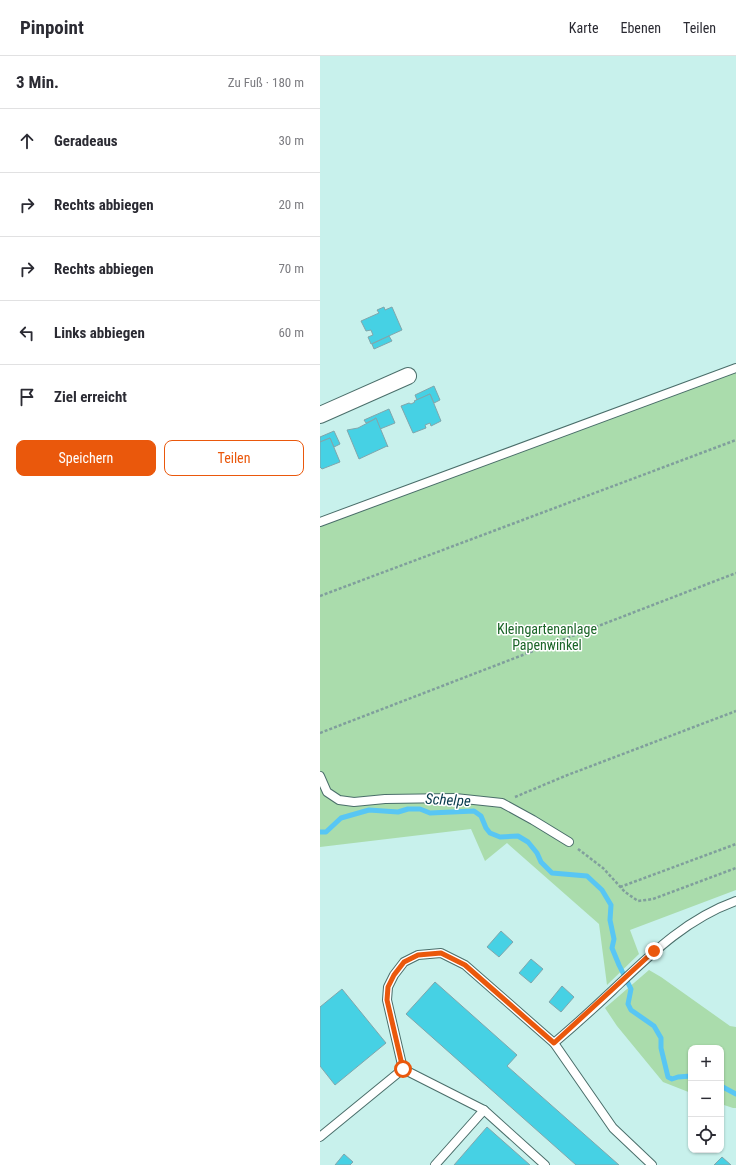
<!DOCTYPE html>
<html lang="de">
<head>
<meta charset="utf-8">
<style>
	:root { --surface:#fff; --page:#f7f7f7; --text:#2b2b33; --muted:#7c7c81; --line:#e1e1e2; --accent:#ea580c }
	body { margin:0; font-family:"Roboto Condensed",sans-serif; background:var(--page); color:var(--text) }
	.controls { position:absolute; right:12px; bottom:12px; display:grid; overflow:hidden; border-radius:8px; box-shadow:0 1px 3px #0004 }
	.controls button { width:36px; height:36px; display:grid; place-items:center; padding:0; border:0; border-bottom:1px solid var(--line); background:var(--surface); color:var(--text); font:20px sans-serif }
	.stop { position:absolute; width:12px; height:12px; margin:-9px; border:3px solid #ea580c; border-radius:50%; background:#fff }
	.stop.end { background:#ea580c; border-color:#fff; box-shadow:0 1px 4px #0008 }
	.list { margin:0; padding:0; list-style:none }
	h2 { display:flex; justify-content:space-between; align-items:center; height:52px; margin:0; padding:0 16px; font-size:17px }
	h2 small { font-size:13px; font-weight:400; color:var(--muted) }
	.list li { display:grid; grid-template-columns:26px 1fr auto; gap:12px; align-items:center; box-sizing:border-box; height:64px; padding:0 16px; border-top:1px solid var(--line) }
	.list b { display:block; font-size:15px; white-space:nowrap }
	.list em { font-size:13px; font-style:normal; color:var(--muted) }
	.actions { display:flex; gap:8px; padding:12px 16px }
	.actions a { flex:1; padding:9px 0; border:1px solid var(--accent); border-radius:8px; text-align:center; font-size:14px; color:var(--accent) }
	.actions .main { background:var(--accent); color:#fff }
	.icon { flex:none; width:22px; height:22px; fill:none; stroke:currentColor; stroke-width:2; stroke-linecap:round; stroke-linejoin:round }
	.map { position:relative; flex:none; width:416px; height:1109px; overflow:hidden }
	header { display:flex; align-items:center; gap:24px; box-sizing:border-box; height:56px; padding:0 20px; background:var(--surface); border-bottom:1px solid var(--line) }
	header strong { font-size:19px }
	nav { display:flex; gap:22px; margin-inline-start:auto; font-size:14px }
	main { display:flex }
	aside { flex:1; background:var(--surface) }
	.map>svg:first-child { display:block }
</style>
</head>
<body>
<header>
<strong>Pinpoint</strong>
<nav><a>Karte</a><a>Ebenen</a><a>Teilen</a></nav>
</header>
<main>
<aside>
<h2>3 Min.<small>Zu Fuß · 180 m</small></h2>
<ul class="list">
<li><svg class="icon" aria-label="ahead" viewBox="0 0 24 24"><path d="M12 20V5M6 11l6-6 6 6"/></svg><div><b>Geradeaus</b></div><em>30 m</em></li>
<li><svg class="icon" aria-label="right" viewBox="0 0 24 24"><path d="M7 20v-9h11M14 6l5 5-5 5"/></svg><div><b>Rechts abbiegen</b></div><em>20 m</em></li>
<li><svg class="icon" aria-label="right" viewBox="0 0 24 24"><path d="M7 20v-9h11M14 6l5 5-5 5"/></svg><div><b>Rechts abbiegen</b></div><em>70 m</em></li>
<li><svg class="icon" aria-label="left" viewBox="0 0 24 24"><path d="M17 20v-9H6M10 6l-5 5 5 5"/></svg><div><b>Links abbiegen</b></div><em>60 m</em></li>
<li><svg class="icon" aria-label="arrive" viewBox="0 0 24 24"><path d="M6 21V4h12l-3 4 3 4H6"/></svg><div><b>Ziel erreicht</b></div></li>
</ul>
<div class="actions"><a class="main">Speichern</a><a>Teilen</a></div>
</aside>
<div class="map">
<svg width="416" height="1109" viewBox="0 0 416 1109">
	<rect width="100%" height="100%" fill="#c8f1ec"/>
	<g fill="#aadcac">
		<polygon points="416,312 416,834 310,874 319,898 287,929 279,868 187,787 165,805 151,773 0,791 0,469"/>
		<polygon points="329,914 341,921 410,970 416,971 416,1052 413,1052 401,1048 401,992 371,992 371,1037 343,1026 297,970 285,952"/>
	</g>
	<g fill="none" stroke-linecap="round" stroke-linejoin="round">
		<g stroke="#58c6f4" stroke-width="5">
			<polyline points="0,776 6,776 21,762 49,754 78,756 88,753 100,753 110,757 154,755 161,760 166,772 170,777 180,781 198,780 208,786 217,797 221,806 232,817 267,820 282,834 291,849 290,864 294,883 292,892 299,909 311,933 308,948 311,954 334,970 341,982 341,992 348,1021 352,1023 358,1021 371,1020"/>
			<polyline points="401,1030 416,1038"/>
		</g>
	</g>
	<g fill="#46d1e4" stroke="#80a6ac">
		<polygon points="64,251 65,254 72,251 82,274 51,288 48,281 53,279 51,274 46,275 41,265 59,257 57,254"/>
		<polygon points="69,280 72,285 54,293 52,288"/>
		<polygon points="114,330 120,344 114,347 110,338 97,344 95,339"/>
		<polygon points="110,338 121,365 111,370 110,367 105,369 106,372 93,377 81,350 89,347 91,348 95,346 94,345"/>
		<polygon points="69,353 75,367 60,373 56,362 55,363 46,367 44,364"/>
		<polygon points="55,362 56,362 68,391 67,390 39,403 27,374 38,372 55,363"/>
		<polygon points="14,375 20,388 14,391 10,382 0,386 0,381"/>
		<polygon points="10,382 20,406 2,413 0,411 0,386"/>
		<polygon points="181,875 193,886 179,901 167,891"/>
		<polygon points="211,903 223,913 211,927 199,917"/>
		<polygon points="115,926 197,999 187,1010 299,1109 256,1109 86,958"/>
		<polygon points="242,930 254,941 241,956 229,946"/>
		<polygon points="22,933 66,987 15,1029 0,1010 0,951"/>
		<polygon points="167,1071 210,1109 134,1109"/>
		<polygon points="24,1098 33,1106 30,1109 15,1109"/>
		<polygon points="402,1101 411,1109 394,1109"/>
	</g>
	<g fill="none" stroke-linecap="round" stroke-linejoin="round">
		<g stroke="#4a6e6a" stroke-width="10">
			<g id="lane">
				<polyline points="0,466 416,312"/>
				<polyline points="0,720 7,736 19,744 34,746 65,743 135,742 182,747 213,764 249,786"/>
				<polyline points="234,987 293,1072 332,1109"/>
				<polyline points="83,1013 164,1054 225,1109"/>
				<path d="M0 1081 83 1013 67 944 68 931 74 919 84 906 98 899 121 897 145 909 234 987C254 970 274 952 293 934 331 898 366 863 416 845"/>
				<polyline points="115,1109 164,1054"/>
			</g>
		</g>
		<g stroke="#4a6e6a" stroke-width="18">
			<polyline id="street" points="0,359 88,320"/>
		</g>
		<g stroke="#809f9c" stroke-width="2.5" stroke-dasharray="3 2" stroke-linecap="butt">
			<polyline points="0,540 416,384"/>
			<polyline points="0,677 416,517"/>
			<polyline points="195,741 245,720 416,655"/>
			<polyline points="258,793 283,812 305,836 318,845 333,843 416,812"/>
			<polyline points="300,831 416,788"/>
		</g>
		<use href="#lane" stroke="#fff" stroke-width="8"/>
		<use href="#street" stroke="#fff" stroke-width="16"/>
	</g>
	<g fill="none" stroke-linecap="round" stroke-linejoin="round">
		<polyline stroke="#ea580c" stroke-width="5" points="83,1013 67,944 68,931 74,919 84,906 98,899 121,897 145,909 234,987 334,895"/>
	</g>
	<g text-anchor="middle" stroke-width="3" stroke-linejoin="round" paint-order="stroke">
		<g font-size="14" fill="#1a6527" stroke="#fff">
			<text x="227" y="578">Kleingartenanlage<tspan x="227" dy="16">Papenwinkel</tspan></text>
		</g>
		<g font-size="15" font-style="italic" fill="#06394c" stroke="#fff">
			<text transform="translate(128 744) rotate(3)" y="5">Schelpe</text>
		</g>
	</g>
</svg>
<div class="controls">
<button>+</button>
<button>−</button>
<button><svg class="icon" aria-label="locate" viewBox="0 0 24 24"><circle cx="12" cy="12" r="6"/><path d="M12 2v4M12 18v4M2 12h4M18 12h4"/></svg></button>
</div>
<div class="stop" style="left:83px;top:1013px"></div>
<div class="stop end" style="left:334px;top:895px"></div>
</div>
</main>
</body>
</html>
